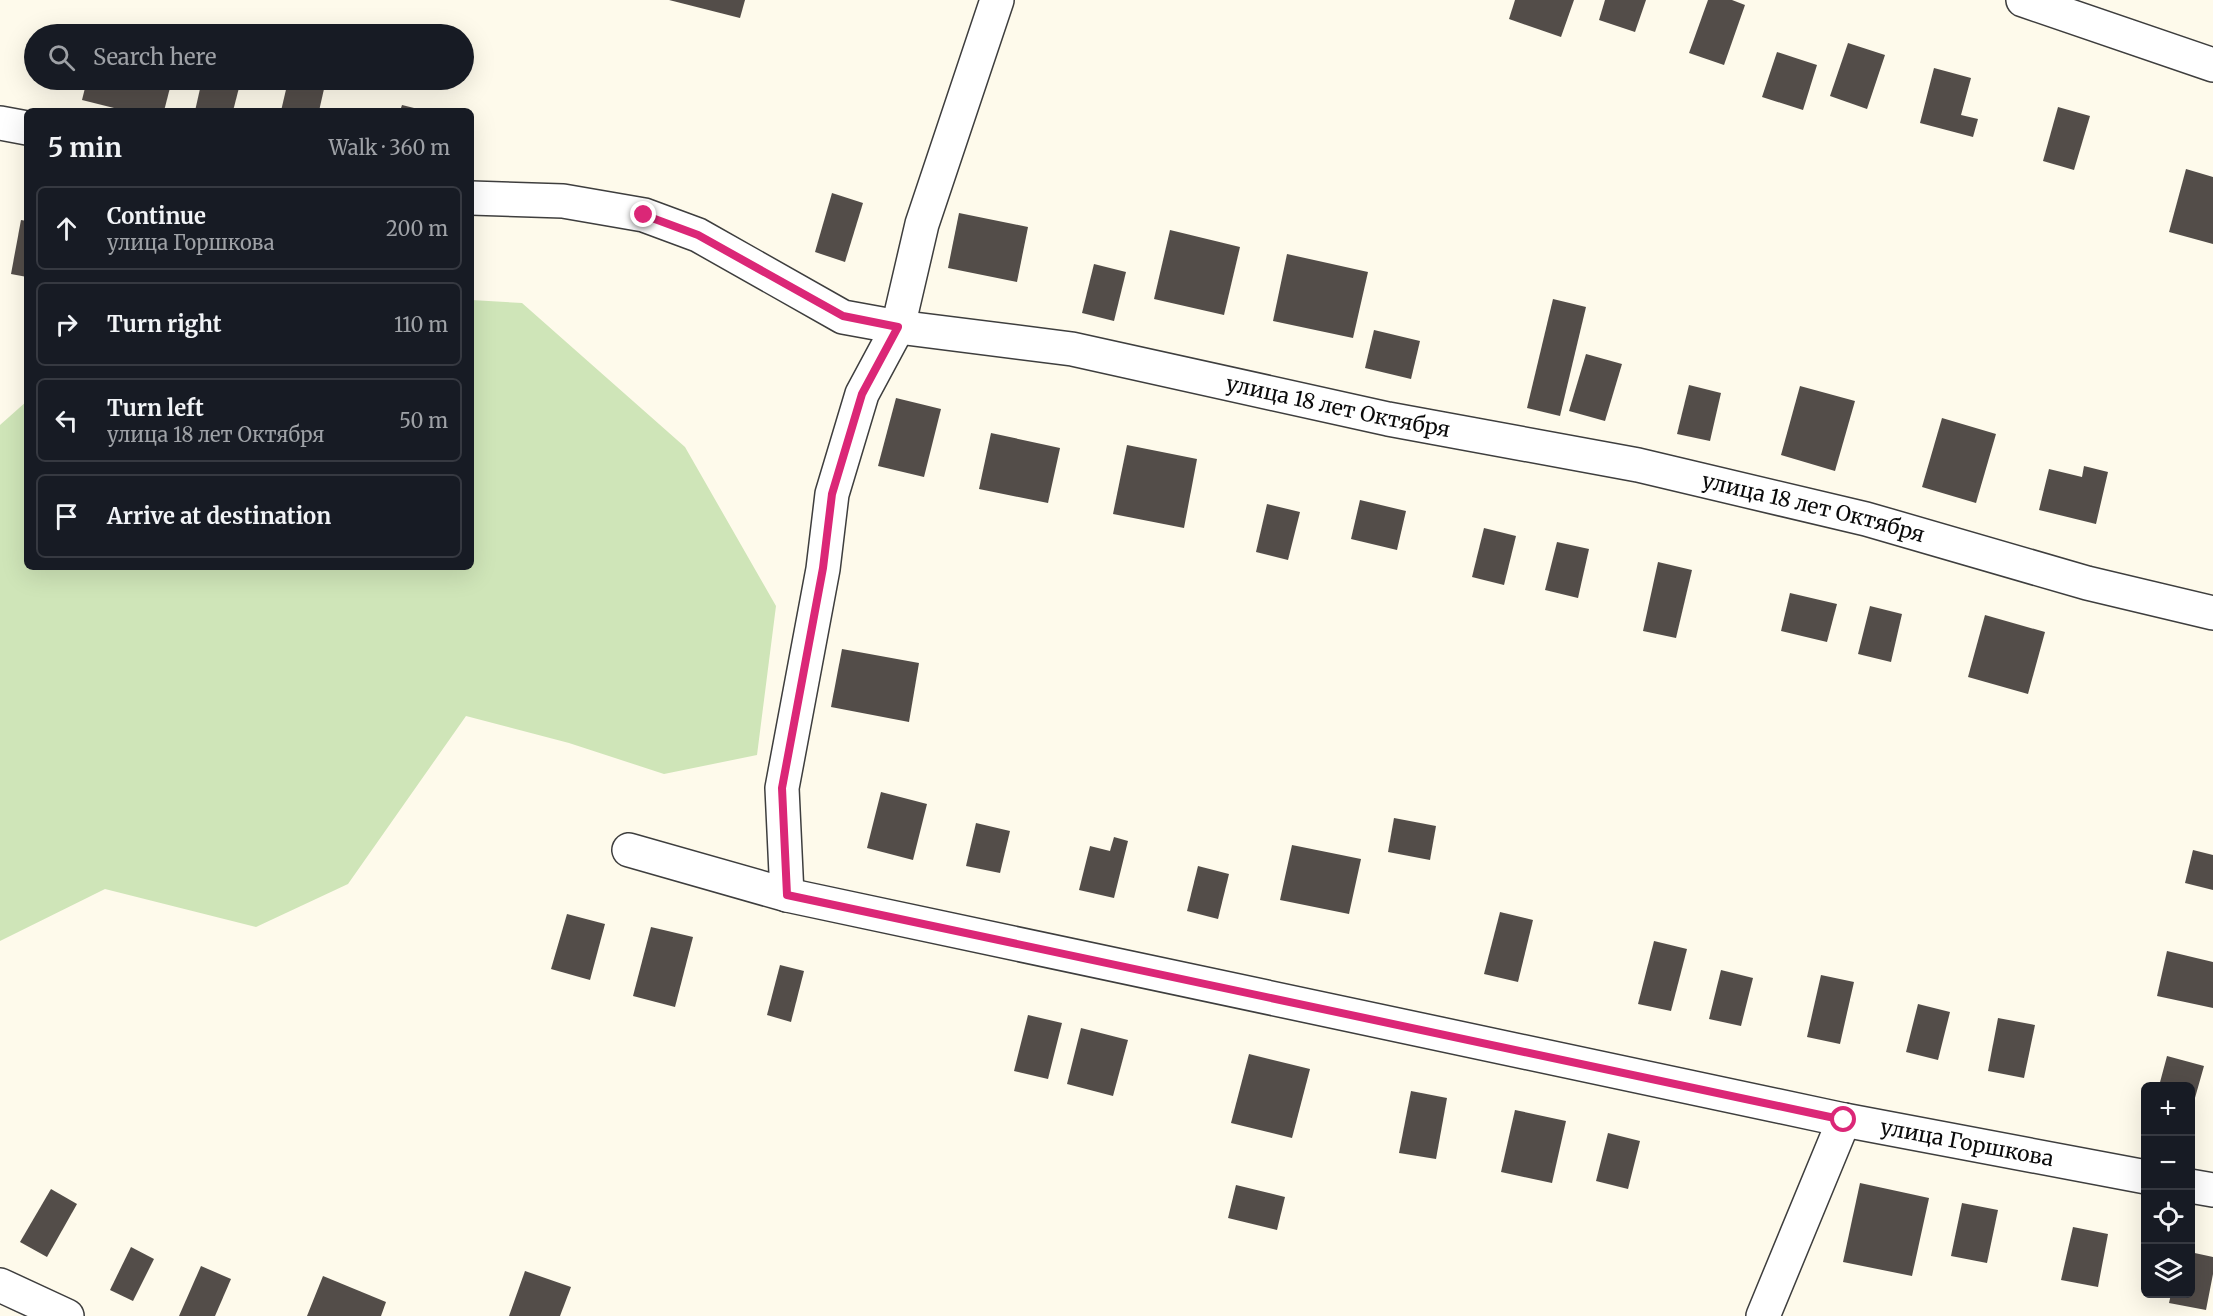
<!DOCTYPE html>
<html lang="en">
<head>
<meta charset="utf-8">
<style>
	:root { --surface:#171b24; --page:#20242c; --text:#f1f3f6; --muted:#9ea1a6; --line:#363941 }
	body { margin:0; font-family:Merriweather,serif; background:var(--page); color:var(--text) }
	.controls { position:absolute; right:18px; bottom:18px; display:grid; overflow:hidden; border-radius:9px; box-shadow:0 6px 24px #0002 }
	.controls button { width:54px; height:54px; display:grid; place-items:center; padding:0; border:0; border-bottom:2px solid var(--line); background:var(--surface); color:var(--text); font:30px sans-serif }
	.stop { position:absolute; width:18px; height:18px; margin:-14px; border:4px solid #db2777; border-radius:50%; background:#fff }
	.stop.end { background:#db2777; border-color:#fff; box-shadow:0 2px 6px #0008 }
	.list { margin:0; padding:0; list-style:none }
	h2 { display:flex; justify-content:space-between; align-items:center; height:78px; margin:0; padding:0 24px; font-size:26px }
	h2 small { font-size:20px; font-weight:400; color:var(--muted) }
	.list li { display:grid; grid-template-columns:39px 1fr auto; gap:18px; align-items:center; box-sizing:border-box; height:84px; margin:0 12px 12px; padding:0 12px; border:2px solid var(--line); border-radius:9px }
	.list b { display:block; font-size:22px; white-space:nowrap }
	.list p { margin:0; font-size:20px; white-space:nowrap; color:var(--muted) }
	.list em { font-size:20px; font-style:normal; color:var(--muted) }
	.icon { flex:none; width:33px; height:33px; fill:none; stroke:currentColor; stroke-width:2; stroke-linecap:round; stroke-linejoin:round }
	.map { position:relative; flex:none; width:2213px; height:1316px; overflow:hidden }
	.search { position:absolute; background:var(--surface); box-shadow:0 6px 24px #0002; left:24px; top:24px; width:450px; height:66px; display:flex; align-items:center; gap:15px; box-sizing:border-box; padding:0 21px; border-radius:33px; color:var(--muted); font-size:22px }
	.panel { position:absolute; background:var(--surface); box-shadow:0 6px 24px #0002; left:24px; top:108px; width:450px; height:462px; border-radius:9px }
	.map>svg:first-child { display:block }
</style>
</head>
<body>
<div class="map">
<svg width="2213" height="1316" viewBox="0 0 2213 1316">
	<rect width="100%" height="100%" fill="#fefaeb"/>
	<polygon fill="#cfe5b8" points="471,300 522,303 685,447 776,606 757,755 664,774 569,743 466,716 348,884 256,927 105,889 0,941 0,425 27,401 27,567 471,567"/>
	<g fill="#534d49">
		<polygon points="669,0 745,0 740,18"/>
		<polygon points="1515,0 1574,0 1561,37 1509,19"/>
		<polygon points="1605,0 1646,0 1635,32 1599,20"/>
		<polygon points="1708,0 1732,0 1745,5 1724,65 1689,53"/>
		<polygon points="1848,43 1885,55 1867,109 1830,96"/>
		<polygon points="1777,52 1817,65 1803,110 1762,97"/>
		<polygon points="1934,68 1971,78 1961,115 1978,119 1973,137 1920,123"/>
		<polygon points="87,80 172,80 164,111 126,111 82,100"/>
		<polygon points="202,80 241,80 233,111 195,111"/>
		<polygon points="288,81 324,89 319,111 281,111"/>
		<polygon points="402,105 422,110 422,111 400,111"/>
		<polygon points="2058,107 2090,116 2074,170 2043,161"/>
		<polygon points="2186,169 2213,177 2213,244 2169,232"/>
		<polygon points="832,193 863,203 845,262 815,252"/>
		<polygon points="959,213 1028,227 1017,282 948,268"/>
		<polygon points="21,220 27,221 27,277 11,274"/>
		<polygon points="1170,230 1240,247 1224,315 1154,299"/>
		<polygon points="1287,254 1368,272 1353,338 1273,321"/>
		<polygon points="1094,264 1126,272 1114,321 1082,313"/>
		<polygon points="1553,299 1586,307 1560,416 1527,408"/>
		<polygon points="1374,330 1420,341 1411,379 1365,368"/>
		<polygon points="1586,354 1622,364 1605,421 1569,411"/>
		<polygon points="1689,385 1721,393 1710,441 1677,434"/>
		<polygon points="1800,386 1855,401 1835,471 1781,455"/>
		<polygon points="896,398 941,409 924,477 878,466"/>
		<polygon points="1942,418 1996,434 1976,503 1922,487"/>
		<polygon points="991,433 1060,448 1048,503 979,489"/>
		<polygon points="1127,445 1197,459 1184,528 1113,514"/>
		<polygon points="2084,466 2108,472 2096,524 2039,510 2049,469 2082,477"/>
		<polygon points="1360,500 1406,511 1397,550 1351,539"/>
		<polygon points="1267,504 1300,512 1288,560 1256,552"/>
		<polygon points="1484,528 1516,536 1504,585 1472,577"/>
		<polygon points="1557,542 1589,549 1578,598 1545,590"/>
		<polygon points="1658,562 1692,570 1676,638 1643,631"/>
		<polygon points="1790,593 1837,604 1827,642 1781,631"/>
		<polygon points="1870,606 1902,614 1891,662 1858,654"/>
		<polygon points="1985,615 2045,632 2028,694 1968,677"/>
		<polygon points="842,649 919,663 909,722 831,707"/>
		<polygon points="881,792 927,804 913,860 867,848"/>
		<polygon points="1394,818 1436,826 1430,860 1388,852"/>
		<polygon points="976,823 1010,831 1000,873 966,866"/>
		<polygon points="1114,837 1128,841 1114,898 1079,890 1090,846 1110,851"/>
		<polygon points="1292,845 1361,859 1349,914 1280,900"/>
		<polygon points="2193,850 2213,855 2213,890 2185,883"/>
		<polygon points="1198,866 1229,874 1218,919 1187,911"/>
		<polygon points="1500,912 1533,920 1518,982 1484,974"/>
		<polygon points="567,914 605,924 590,980 551,969"/>
		<polygon points="651,927 693,937 675,1007 633,996"/>
		<polygon points="1654,941 1687,949 1671,1011 1638,1004"/>
		<polygon points="2167,951 2213,962 2213,1008 2157,996"/>
		<polygon points="780,965 804,971 791,1022 767,1015"/>
		<polygon points="1721,970 1753,978 1741,1026 1709,1019"/>
		<polygon points="1821,975 1854,982 1840,1044 1807,1037"/>
		<polygon points="1918,1004 1950,1012 1938,1060 1906,1052"/>
		<polygon points="1028,1015 1062,1023 1048,1079 1014,1071"/>
		<polygon points="1998,1018 2035,1025 2024,1078 1988,1071"/>
		<polygon points="1081,1028 1128,1040 1113,1096 1067,1084"/>
		<polygon points="1249,1054 1310,1069 1292,1138 1231,1123"/>
		<polygon points="2167,1056 2204,1066 2191,1112 2190,1086 2159,1086"/>
		<polygon points="1411,1091 1447,1098 1436,1159 1399,1153"/>
		<polygon points="1515,1110 1566,1121 1552,1183 1501,1172"/>
		<polygon points="1608,1133 1640,1141 1628,1189 1596,1181"/>
		<polygon points="1860,1183 1929,1198 1912,1276 1843,1262"/>
		<polygon points="1236,1185 1285,1197 1277,1230 1228,1218"/>
		<polygon points="51,1189 77,1204 47,1257 20,1242"/>
		<polygon points="1962,1203 1998,1210 1987,1263 1951,1256"/>
		<polygon points="2073,1227 2108,1234 2098,1287 2061,1280"/>
		<polygon points="131,1247 154,1259 133,1301 110,1290"/>
		<polygon points="2190,1252 2213,1257 2213,1274 2206,1310 2169,1303 2171,1294 2190,1294"/>
		<polygon points="201,1266 231,1279 215,1316 179,1316"/>
		<polygon points="525,1271 571,1287 560,1316 509,1316"/>
		<polygon points="323,1276 386,1302 381,1316 307,1316"/>
	</g>
	<g fill="none" stroke-linecap="round" stroke-linejoin="round">
		<g stroke="#3e3e3e" stroke-width="36">
			<g id="minor">
				<polyline points="2023,0 2213,65"/>
				<polyline points="0,123 27,128"/>
				<path id="s1" d="M471 198 563 201 644 215 698 235 843 317 898 327 1072 349 1388 419 1638 465 1866 519 2087 583 2213 613"/>
				<path id="s2" d="M629 850 787 895 1844 1120 2146 1177"/>
				<polyline points="787,895 782,788 823,569 832,494 862,394 898,327 922,224 997,0"/>
				<polyline points="2190,1186 2213,1190"/>
				<polyline points="0,1285 67,1316"/>
				<polyline points="1763,1316 1844,1120"/>
			</g>
		</g>
		<use href="#minor" stroke="#fff" stroke-width="33"/>
	</g>
	<g fill="none" stroke-linecap="round" stroke-linejoin="round">
		<polyline stroke="#db2777" stroke-width="8" points="644,215 698,235 843,316 898,327 862,394 832,494 823,568 782,788 787,895 1844,1120"/>
	</g>
	<g text-anchor="middle" stroke-width="6" stroke-linejoin="round" paint-order="stroke">
		<g font-size="21" fill="#0b0b0b" stroke="#fff">
			<text dy="7" stroke="none"><textPath href="#s1" startOffset="902">улица 18 лет Октября</textPath></text>
			<text dy="7" stroke="none"><textPath href="#s1" startOffset="1388">улица 18 лет Октября</textPath></text>
			<text dy="7" stroke="none"><textPath href="#s2" startOffset="1370">улица Горшкова</textPath></text>
		</g>
	</g>
</svg>
<div class="controls">
<button>+</button>
<button>−</button>
<button><svg class="icon" aria-label="locate" viewBox="0 0 24 24"><circle cx="12" cy="12" r="6"/><path d="M12 2v4M12 18v4M2 12h4M18 12h4"/></svg></button>
<button><svg class="icon" aria-label="layers" viewBox="0 0 24 24"><path d="M12 4l9 5-9 5-9-5zM3 14l9 5 9-5"/></svg></button>
</div>
<div class="stop" style="left:1844px;top:1120px"></div>
<div class="stop end" style="left:644px;top:215px"></div>
<div class="search"><svg class="icon" aria-label="search" viewBox="0 0 24 24"><circle cx="10" cy="10" r="6"/><path d="M15 15l6 6"/></svg>Search here</div>
<section class="panel">
<h2>5 min<small>Walk · 360 m</small></h2>
<ul class="list">
<li><svg class="icon" aria-label="ahead" viewBox="0 0 24 24"><path d="M12 20V5M6 11l6-6 6 6"/></svg><div><b>Continue</b><p>улица Горшкова</p></div><em>200 m</em></li>
<li><svg class="icon" aria-label="right" viewBox="0 0 24 24"><path d="M7 20v-9h11M14 6l5 5-5 5"/></svg><div><b>Turn right</b></div><em>110 m</em></li>
<li><svg class="icon" aria-label="left" viewBox="0 0 24 24"><path d="M17 20v-9H6M10 6l-5 5 5 5"/></svg><div><b>Turn left</b><p>улица 18 лет Октября</p></div><em>50 m</em></li>
<li><svg class="icon" aria-label="arrive" viewBox="0 0 24 24"><path d="M6 21V4h12l-3 4 3 4H6"/></svg><div><b>Arrive at destination</b></div></li>
</ul>
</section>
</div>
</body>
</html>
